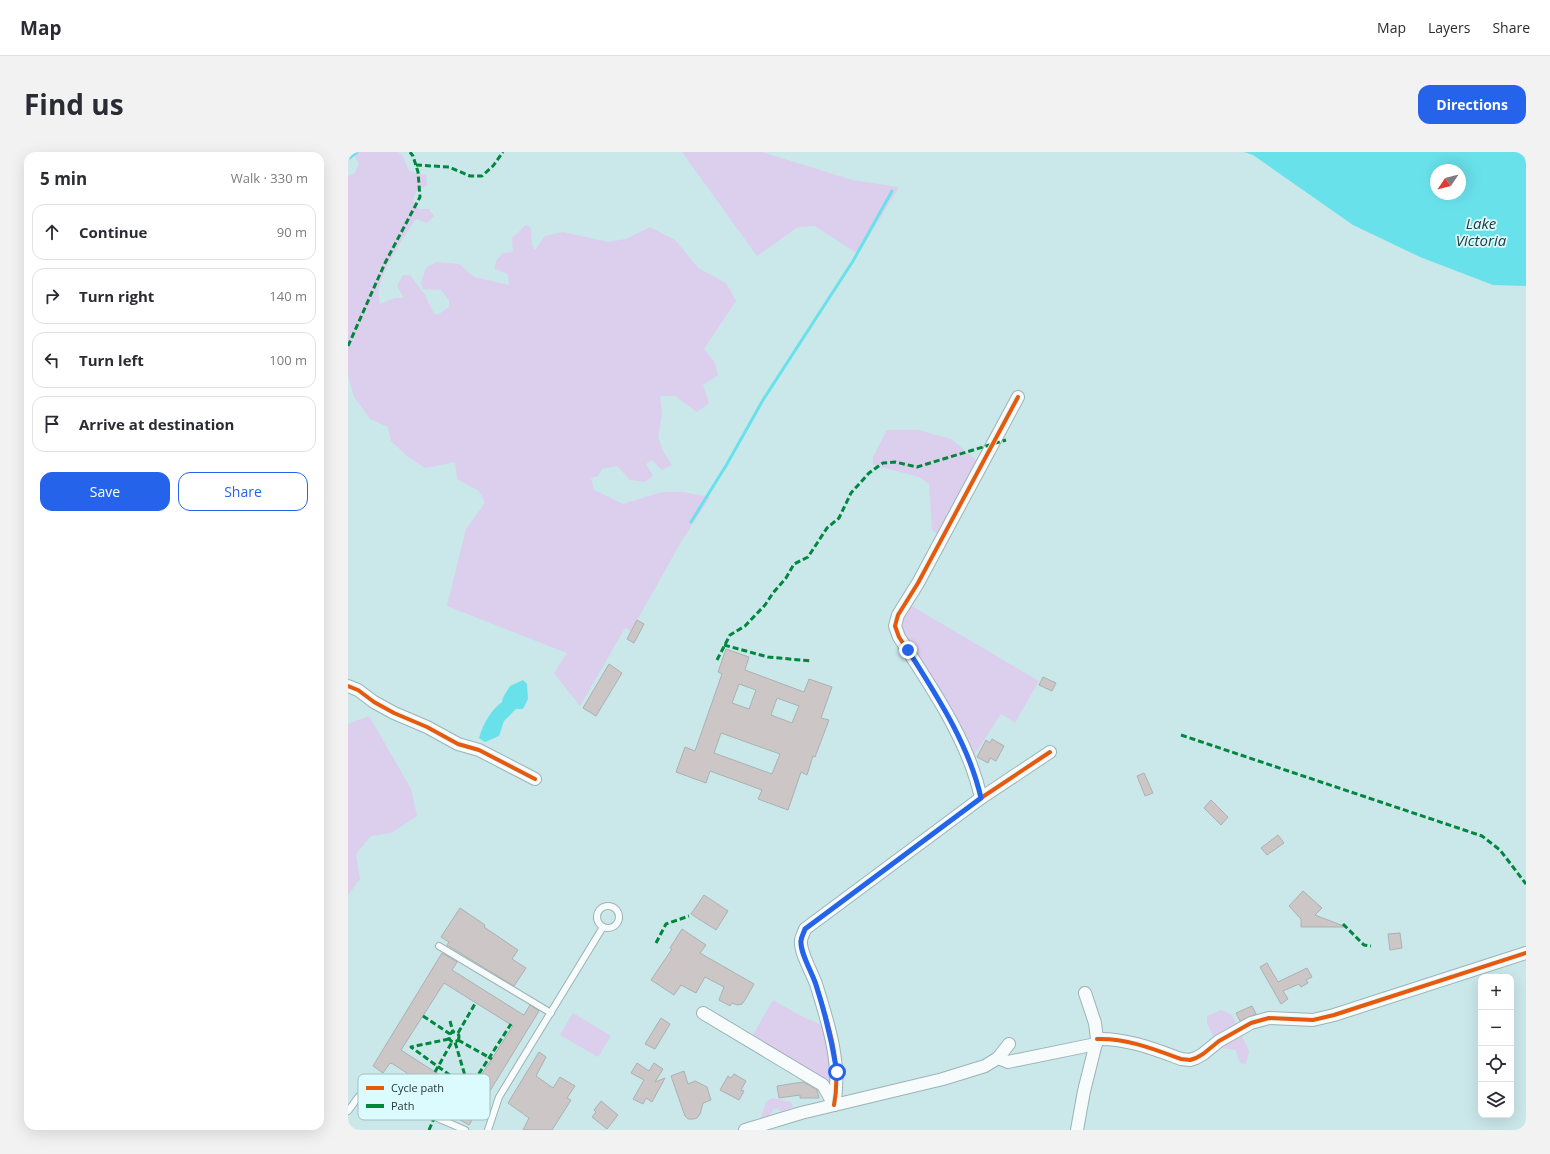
<!DOCTYPE html>
<html lang="en">
<head>
<meta charset="utf-8">
<style>
	:root { --surface:#fff; --page:#f2f2f3; --text:#2b2b33; --muted:#7c7c81; --line:#e1e1e2; --accent:#2563eb }
	body { margin:0; font-family:"Open Sans",sans-serif; background:var(--page); color:var(--text) }
	.controls { position:absolute; right:12px; bottom:12px; display:grid; overflow:hidden; border-radius:8px; box-shadow:0 4px 16px #0002 }
	.controls button { width:36px; height:36px; display:grid; place-items:center; padding:0; border:0; border-bottom:1px solid var(--line); background:var(--surface); color:var(--text); font:20px sans-serif }
	.compass { position:absolute; left:1082px; top:12px; width:36px; height:36px; border-radius:50%; background:var(--surface); box-shadow:0 4px 16px #0002; rotate:235deg }
	.stop { position:absolute; width:12px; height:12px; margin:-9px; border:3px solid #2563eb; border-radius:50%; background:#fff }
	.stop.end { background:#2563eb; border-color:#fff; box-shadow:0 1px 4px #0008 }
	.list { margin:0; padding:0; list-style:none }
	h2 { display:flex; justify-content:space-between; align-items:center; height:52px; margin:0; padding:0 16px; font-size:17px }
	h2 small { font-size:13px; font-weight:400; color:var(--muted) }
	.list li { display:grid; grid-template-columns:26px 1fr auto; gap:12px; align-items:center; box-sizing:border-box; height:56px; margin:0 8px 8px; padding:0 8px; border:1px solid var(--line); border-radius:12px }
	.list b { display:block; font-size:15px; white-space:nowrap }
	.list em { font-size:13px; font-style:normal; color:var(--muted) }
	.actions { display:flex; gap:8px; padding:12px 16px }
	.actions a { flex:1; padding:9px 0; border:1px solid var(--accent); border-radius:12px; text-align:center; font-size:14px; color:var(--accent) }
	.actions .main { background:var(--accent); color:#fff }
	.icon { flex:none; width:22px; height:22px; fill:none; stroke:currentColor; stroke-width:2; stroke-linecap:round; stroke-linejoin:round }
	.map { position:relative; flex:none; width:1178px; height:978px; overflow:hidden; border-radius:12px }
	header { display:flex; align-items:center; gap:24px; box-sizing:border-box; height:56px; padding:0 20px; background:var(--surface); border-bottom:1px solid var(--line) }
	header strong { font-size:19px }
	nav { display:flex; gap:22px; margin-inline-start:auto; font-size:14px }
	.intro { display:flex; align-items:center; justify-content:space-between; box-sizing:border-box; height:96px; padding:0 24px }
	h1 { margin:0; font-size:28px }
	.button { padding:10px 18px; border-radius:12px; background:var(--accent); color:#fff; font-size:14px; font-weight:700 }
	main { display:flex; gap:24px; padding:0 24px }
	aside { flex:1; background:var(--surface); border-radius:12px; box-shadow:0 4px 16px #0002 }
	.map>svg:first-child { display:block }
</style>
</head>
<body>
<header>
<strong>Map</strong>
<nav><a>Map</a><a>Layers</a><a>Share</a></nav>
</header>
<div class="intro"><h1>Find us</h1><a class="button">Directions</a></div>
<main>
<aside>
<h2>5 min<small>Walk · 330 m</small></h2>
<ul class="list">
<li><svg class="icon" aria-label="ahead" viewBox="0 0 24 24"><path d="M12 20V5M6 11l6-6 6 6"/></svg><div><b>Continue</b></div><em>90 m</em></li>
<li><svg class="icon" aria-label="right" viewBox="0 0 24 24"><path d="M7 20v-9h11M14 6l5 5-5 5"/></svg><div><b>Turn right</b></div><em>140 m</em></li>
<li><svg class="icon" aria-label="left" viewBox="0 0 24 24"><path d="M17 20v-9H6M10 6l-5 5 5 5"/></svg><div><b>Turn left</b></div><em>100 m</em></li>
<li><svg class="icon" aria-label="arrive" viewBox="0 0 24 24"><path d="M6 21V4h12l-3 4 3 4H6"/></svg><div><b>Arrive at destination</b></div></li>
</ul>
<div class="actions"><a class="main">Save</a><a>Share</a></div>
</aside>
<div class="map">
<svg width="1178" height="978" viewBox="0 0 1178 978">
	<rect width="100%" height="100%" fill="#cae7ea"/>
	<g fill="#dcceed">
		<path d="M3 0H50L54 3 61 19 78 23 79 33 68 40 65 48 71 57H81L86 64 79 71 68 67C56 84 33 119 31 139 30 143 32 148 32 152L47 146H56L49 134 55 123H62L77 143 86 162H91L101 155V148L93 138 75 137 73 130 78 116 88 110 111 112 126 125 161 133 160 122 147 117 148 109 155 101 165 100 164 86 178 73 183 76 184 93 187 98 197 84 215 80 260 90 278 87 302 75 327 88 350 116 378 131 388 149 356 197 366 209 370 223 355 233 361 251 349 260 327 244H312L314 262 310 286 316 301 324 313 314 318 304 308 298 312 305 324 297 330 282 328 269 314 254 317 250 324 243 326 246 338 275 352 314 340H335L362 345 333 390 283 479 277 476 232 554 206 521 219 501 99 454 118 377 137 351 131 339 109 327 107 310 77 316 59 304 43 289 40 275 22 267 6 245 0 224V24L7 21 11 11Z"/>
		<polygon points="334,0 414,0 504,28 551,35 510,102 467,74 450,75 409,104"/>
		<polygon points="539,278 570,278 603,287 629,309 592,384 584,378 581,332 571,325 525,313 525,305"/>
		<polygon points="562,453 691,529 667,571 653,562 626,603 595,543 550,472"/>
		<polygon points="21,564 63,637 69,664 43,681 23,684 8,702 12,727 0,743 0,572"/>
		<polygon points="425,848 455,865 477,874 487,937 403,886"/>
		<polygon points="873,858 884,863 901,899 898,912 892,911 888,898 871,896 859,871 859,864"/>
		<polygon points="225,861 263,884 250,905 212,883"/>
		<polygon points="424,946 443,950 445,955 434,959 426,956 420,966 416,967 413,965 418,950"/>
	</g>
	<g fill="#69e1eb" fill-rule="evenodd">
		<path d="M896 0H1178V134L1145 133 1072 105 1005 73 905 3ZM1088 18H1112V42H1088Z"/>
		<path d="M175 528 179 532 180 547 175 557H168L156 569 151 584 137 590 131 586C135 572 143 558 154 550 155 543 159 540 162 534Z"/>
	</g>
	<g fill="none" stroke-linecap="round" stroke-linejoin="round">
		<g stroke="#69e1eb" stroke-width="3">
			<polyline points="0,7 9,0"/>
			<polyline points="343,370 379,312 415,248 505,109 544,39"/>
		</g>
	</g>
	<g fill="#cdc6c6" stroke="#abb1b1" fill-rule="evenodd">
		<polygon points="289,468 296,472 286,491 279,487"/>
		<path d="M378 497 401 505 397 518 456 540 461 527 484 535 473 566 481 568 467 605 465 604 459 623 453 620 440 658 410 647 414 638 362 619 358 631 328 620 337 595 347 599 374 522 370 520ZM391 532 408 538 401 557 384 551ZM429 546 451 554 444 571 423 563ZM373 581 432 602 424 622 366 601Z"/>
		<polygon points="261,512 274,521 248,564 235,556"/>
		<polygon points="695,525 708,531 704,539 691,533"/>
		<polygon points="644,587 656,594 648,609 642,606 640,611 629,605 638,588 642,591"/>
		<polygon points="796,621 805,641 797,644 789,624"/>
		<polygon points="863,648 880,665 873,673 856,656"/>
		<polygon points="930,683 936,691 919,703 913,696"/>
		<polygon points="955,739 974,756 967,763 998,775 953,775 953,767 941,754"/>
		<polygon points="356,743 380,759 368,778 343,762"/>
		<polygon points="112,756 137,773 136,775 170,798 164,807 178,816 166,834 99,793 101,790 93,785"/>
		<polygon points="334,777 358,793 352,801 406,832 397,848 394,852 389,853 384,851 382,854 371,848 376,835 357,825 348,841 333,833 326,843 303,828 324,797 322,796"/>
		<polygon points="1052,781 1054,796 1042,798 1040,782"/>
		<path d="M94 801 109 810 104 818 174 862 176 863 182 853 191 859 121 973 107 965 112 956 45 912 42 911 35 921 25 914ZM96 831 165 874 121 942 53 898Z"/>
		<polygon points="919,811 930,830 959,816 964,825 958,828 960,831 953,835 951,832 935,839 940,847 933,852 912,815"/>
		<polygon points="904,854 908,862 892,869 888,861"/>
		<polygon points="313,866 322,872 307,897 297,892"/>
		<polygon points="191,900 198,905 188,924 205,936 212,925 227,934 219,946 223,948 204,978 175,978 181,966 160,951"/>
		<polygon points="289,911 301,919 306,911 315,917 307,930 317,926 304,950 298,946 295,952 285,947 296,928 283,921"/>
		<polygon points="336,919 340,932 347,929 359,935 363,948 355,951 352,962 349,966 346,967 340,967 337,964 323,924"/>
		<polygon points="386,922 398,929 393,938 396,939 391,948 372,938 380,924 383,926"/>
		<polygon points="455,930 469,938 471,946 452,946 452,943 431,946 429,934"/>
		<polygon points="253,949 270,963 259,977 244,965 248,960 246,958"/>
	</g>
	<g fill="none" stroke-linecap="round" stroke-linejoin="round">
		<g stroke="#9cb3b5" stroke-width="8">
			<g id="service">
				<circle cx="260" cy="765" r="11"/>
				<polyline points="91,794 203,861"/>
				<path d="M0 959C9 948 10 940 25 938L117 978"/>
				<polyline points="140,978 151,945 255,775"/>
			</g>
		</g>
		<g stroke="#9cb3b5" stroke-width="14">
			<g id="minor">
				<polyline points="0,534 10,538 26,550 46,561 79,575 110,592 131,598 187,627"/>
				<path d="M633 646C620 587 583 535 551 485L547 474 550 463 570 431 670 245"/>
				<polyline points="355,861 475,933 486,953"/>
				<path d="M749 887C778 886 806 897 833 907L842 908 848 906 855 902 871 889 903 871 921 866 965 868 986 863 1178 801"/>
				<polyline points="650,906 660,910 748,892"/>
				<path d="M486 953C494 913 480 870 468 832 464 820 452 801 453 789 453 785 456 781 457 777L633 646 702 600"/>
				<polyline points="397,978 453,961 595,927 637,914 650,906 661,892"/>
				<polyline points="729,978 736,939 749,887 747,871 737,841"/>
			</g>
		</g>
		<use href="#service" stroke="#f7fbfc" stroke-width="6"/>
		<use href="#minor" stroke="#f7fbfc" stroke-width="12"/>
		<g stroke="#00873e" stroke-width="3" stroke-dasharray="6 3" stroke-linecap="butt">
			<polyline points="68,13 101,15 122,24 134,24 145,14 155,0"/>
			<polyline points="0,194 37,111 72,45 70,20 65,4 62,0"/>
			<polyline points="376,493 420,505 463,509"/>
			<polyline points="369,508 382,483 397,474 417,453 425,441 438,426 446,412 460,405 479,376 491,366 503,341 521,321 535,311 547,310 569,315 658,288"/>
			<polyline points="833,583 1134,684 1152,698 1178,732"/>
			<polyline points="995,772 1016,793 1023,794"/>
			<polyline points="308,791 318,772 341,764"/>
			<polyline points="75,864 102,882"/>
			<polyline points="102,869 105,880"/>
			<circle cx="106" cy="885" r="5"/>
			<polyline points="110,881 128,850"/>
			<polyline points="101,887 63,895 121,937 107,890"/>
			<polyline points="110,888 144,907"/>
			<polyline points="87,920 104,890"/>
			<polyline points="121,937 163,872"/>
			<polyline points="81,978 87,964"/>
		</g>
		<g stroke="#dcfbfe" stroke-width="6">
			<g id="cycleway">
				<polyline points="0,534 10,538 26,550 46,561 79,575 110,592 131,598 187,627"/>
				<path d="M633 646C620 587 583 535 551 485L547 474 550 463 570 431 670 245"/>
				<path d="M749 887C778 886 806 897 833 907L842 908 848 906 855 902 871 889 903 871 921 866 965 868 986 863 1178 801"/>
				<path d="M486 953C494 913 480 870 468 832 464 820 452 801 453 789 453 785 456 781 457 777L633 646 702 600"/>
			</g>
		</g>
		<use href="#cycleway" stroke="#e8590c" stroke-width="4"/>
	</g>
	<g fill="none" stroke-linecap="round" stroke-linejoin="round">
		<path stroke="#2563eb" stroke-width="5" d="M489 920C484 890 477 861 468 833 464 820 452 801 453 789 453 785 456 781 457 777L633 646C621 593 589 544 560 498"/>
	</g>
	<g text-anchor="middle" stroke-width="3.5" stroke-linejoin="round" paint-order="stroke">
		<g font-size="15" font-style="italic" fill="#213a3c" stroke="#dcfbfe">
			<text x="1133" y="77">Lake<tspan x="1133" dy="17">Victoria</tspan></text>
		</g>
	</g>
	<rect x="10" y="922" width="132" height="46" rx="6" fill="#dcfbfe" stroke="#a3bfc1" stroke-width="1"/>
	<rect x="18" y="934" width="18" height="4" fill="#e8590c"/>
	<rect x="18" y="952" width="18" height="4" fill="#00873e"/>
	<g font-size="11" fill="#1d3234">
		<text x="43" y="940">Cycle path</text>
		<text x="43" y="958">Path</text>
	</g>
</svg>
<div class="controls">
<button>+</button>
<button>−</button>
<button><svg class="icon" aria-label="locate" viewBox="0 0 24 24"><circle cx="12" cy="12" r="6"/><path d="M12 2v4M12 18v4M2 12h4M18 12h4"/></svg></button>
<button><svg class="icon" aria-label="layers" viewBox="0 0 24 24"><path d="M12 4l9 5-9 5-9-5zM3 14l9 5 9-5"/></svg></button>
</div>
<svg class="compass" viewBox="-18 -18 36 36"><path d="M0-13l5 13h-10z" fill="#e53935"/><path d="M0 13l5-13h-10z" fill="#7c7c81"/></svg>
<div class="stop" style="left:489px;top:920px"></div>
<div class="stop end" style="left:560px;top:498px"></div>
</div>
</main>
</body>
</html>
